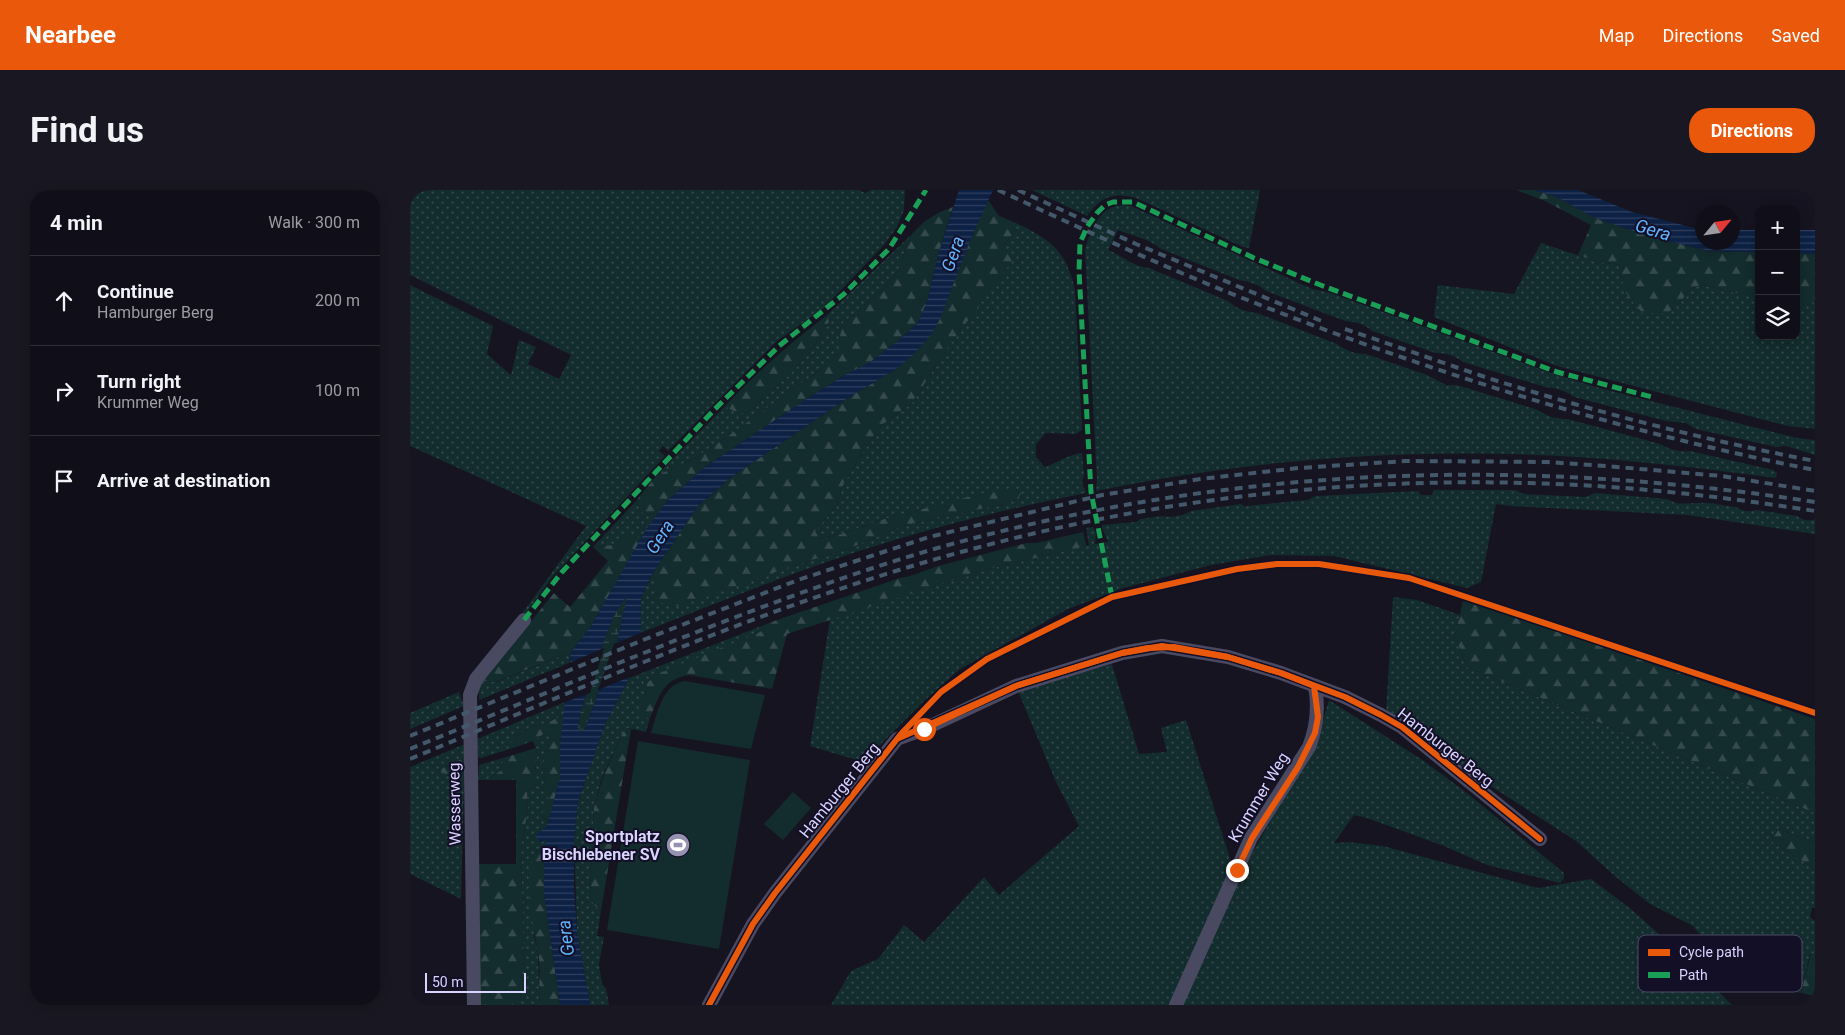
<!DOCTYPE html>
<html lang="en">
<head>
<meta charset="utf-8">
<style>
	:root { --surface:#100f19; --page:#191822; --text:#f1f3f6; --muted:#9c9ca2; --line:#302f38; --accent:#ea580c }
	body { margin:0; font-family:Roboto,sans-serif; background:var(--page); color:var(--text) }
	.controls { position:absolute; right:15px; top:15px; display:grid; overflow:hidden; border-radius:10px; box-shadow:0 2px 12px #0003 }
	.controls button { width:45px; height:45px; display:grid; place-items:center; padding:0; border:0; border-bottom:1px solid var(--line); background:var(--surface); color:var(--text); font:25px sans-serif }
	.compass { position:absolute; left:1285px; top:15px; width:45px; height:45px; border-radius:50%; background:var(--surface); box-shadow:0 2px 12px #0003; rotate:61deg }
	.scale { position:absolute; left:15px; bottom:12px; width:101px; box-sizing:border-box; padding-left:5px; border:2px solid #d9d4ff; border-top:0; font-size:14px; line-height:18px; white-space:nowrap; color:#d9d4ff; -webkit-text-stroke:4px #130f26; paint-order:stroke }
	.stop { position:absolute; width:15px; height:15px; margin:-11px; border:4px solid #ea580c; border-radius:50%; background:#fff }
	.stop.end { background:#ea580c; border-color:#fff; box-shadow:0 1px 5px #0008 }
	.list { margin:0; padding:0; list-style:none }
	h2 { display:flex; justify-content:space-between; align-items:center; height:65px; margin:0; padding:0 20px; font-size:21px }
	h2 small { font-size:16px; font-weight:400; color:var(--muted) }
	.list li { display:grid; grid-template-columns:32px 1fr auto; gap:15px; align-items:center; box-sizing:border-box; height:90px; padding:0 20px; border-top:1px solid var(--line) }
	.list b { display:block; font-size:19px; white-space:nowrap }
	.list p { margin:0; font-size:16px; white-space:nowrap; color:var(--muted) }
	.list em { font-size:16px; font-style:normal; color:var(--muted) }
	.icon { flex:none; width:28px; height:28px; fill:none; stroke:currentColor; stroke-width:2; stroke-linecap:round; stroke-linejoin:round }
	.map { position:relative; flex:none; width:1405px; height:815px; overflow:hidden; border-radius:20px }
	header { display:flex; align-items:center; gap:30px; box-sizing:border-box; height:70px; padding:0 25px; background:var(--accent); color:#fff }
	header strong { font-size:24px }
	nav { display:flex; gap:28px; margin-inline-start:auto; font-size:18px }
	.intro { display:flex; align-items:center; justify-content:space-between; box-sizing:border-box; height:120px; padding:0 30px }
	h1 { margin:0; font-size:35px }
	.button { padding:12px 22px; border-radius:20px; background:var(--accent); color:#fff; font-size:18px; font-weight:700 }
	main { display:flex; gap:30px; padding:0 30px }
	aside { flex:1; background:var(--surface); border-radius:20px; box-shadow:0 2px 12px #0003 }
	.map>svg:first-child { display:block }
</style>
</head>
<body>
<header>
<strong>Nearbee</strong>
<nav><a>Map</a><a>Directions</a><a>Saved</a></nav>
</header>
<div class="intro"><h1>Find us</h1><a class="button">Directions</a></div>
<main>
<aside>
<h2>4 min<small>Walk · 300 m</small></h2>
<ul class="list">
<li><svg class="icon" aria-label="ahead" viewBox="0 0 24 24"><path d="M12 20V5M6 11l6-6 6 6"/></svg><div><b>Continue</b><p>Hamburger Berg</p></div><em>200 m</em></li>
<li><svg class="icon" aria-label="right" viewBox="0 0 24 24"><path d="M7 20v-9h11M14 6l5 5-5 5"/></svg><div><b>Turn right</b><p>Krummer Weg</p></div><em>100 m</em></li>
<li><svg class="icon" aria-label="arrive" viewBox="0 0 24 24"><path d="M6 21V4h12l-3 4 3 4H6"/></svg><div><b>Arrive at destination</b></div></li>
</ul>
</aside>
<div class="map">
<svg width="1405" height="815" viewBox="0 0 1405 815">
	<defs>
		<pattern id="grass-dots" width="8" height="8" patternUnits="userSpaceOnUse" patternTransform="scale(1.25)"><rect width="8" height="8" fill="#132c2d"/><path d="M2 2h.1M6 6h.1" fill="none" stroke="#354a4c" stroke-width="1.8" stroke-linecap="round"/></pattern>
		<pattern id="forest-firs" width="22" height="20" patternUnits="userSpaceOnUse" patternTransform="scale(1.25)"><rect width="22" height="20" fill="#132c2d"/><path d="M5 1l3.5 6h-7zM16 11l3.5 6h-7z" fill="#354a4c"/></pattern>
		<pattern id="wetland-marsh" width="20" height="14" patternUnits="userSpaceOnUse" patternTransform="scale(1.25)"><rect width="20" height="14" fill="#132c2d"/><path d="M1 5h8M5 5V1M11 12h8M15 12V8" fill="none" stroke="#354a4c"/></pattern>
		<pattern id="water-rules" width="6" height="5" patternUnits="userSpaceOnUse" patternTransform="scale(1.25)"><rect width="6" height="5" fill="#0d2144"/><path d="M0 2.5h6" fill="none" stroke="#304060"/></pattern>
	</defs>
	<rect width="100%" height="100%" fill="#161421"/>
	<g fill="url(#grass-dots)">
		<polygon points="0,0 449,0 455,3 461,0 495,0 494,20 487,37 474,55 414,118 367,151 258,261 253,256 249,261 255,266 144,385 116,423 113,422 176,336 0,256 0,95 83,136 77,164 101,185 109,150 126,157 118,174 149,189 161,165 0,85"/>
		<path d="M622 0H850L839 58 833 57 726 8C702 2 691 7 677 26Z"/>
		<path d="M712 15 721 16 902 99 918 102 1138 182 1186 197 1387 248 1405 250V265L1376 256 1366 257 1286 239 1276 233 1256 231 1164 207C1154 200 1147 198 1135 197L1053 172C1044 165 1036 163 1025 163L962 141C954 134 947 132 935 131L856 101C848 94 840 92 829 90L751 59C738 48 723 46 708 40L698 60C713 66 723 77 739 78L818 111C827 119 835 122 847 123L927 154C937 161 945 164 956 164L1017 185 1036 195H1047L1128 220C1138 227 1146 229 1158 229L1250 254C1261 260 1269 262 1280 261L1363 280 1367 283 1366 288C1288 278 1209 268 1129 265 981 259 831 271 686 301L687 290 675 60C676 53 679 47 682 41 689 26 695 17 712 15Z"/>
		<path d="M606 33C641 50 657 61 665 101L672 240 666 244 636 243 626 254V267L635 277C647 273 661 263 672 263L674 285 672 292 676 303C599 318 524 337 449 361 375 385 303 415 230 443L231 409 242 384 246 391 382 376 440 358 492 336 598 313 608 309 546 311 467 331 432 344 409 348 405 341 425 318 434 293 469 237 502 213 538 157 593 56 606 40Z"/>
		<path d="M503 43 496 57 489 80 476 97 433 133 429 150 430 164 404 184 317 247 285 268 246 286 315 216C323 221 330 226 340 221 345 218 350 212 354 208 378 187 405 161 419 132L417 125Z"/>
		<polygon points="1131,53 1188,72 1210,75 1212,91 1269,114 1280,99 1292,95 1326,103 1349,105 1349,146 1386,146 1386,113 1398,115 1405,111 1405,239 1378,236 1147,176 1024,127 1028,95 1104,104"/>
		<path d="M1024 300H1105L1114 304 1176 307 1185 303 1257 309C1270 316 1274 313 1287 313 1300 312 1314 316 1326 317 1333 322 1339 322 1347 320L1387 326C1392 330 1399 332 1405 329V344L1277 325 1100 316 1086 314 1071 392 1057 398 924 366 861 365 801 375 713 398 658 419 550 479 513 512 453 572 400 556 420 429 570 381 679 355 676 338 683 337 686 343 685 354 698 352 692 338V335L726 332 731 329 751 326C760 328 773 326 781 321L831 314 835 316 897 310 906 306 1008 301 1011 305H1022Z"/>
		<polygon points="226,311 231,322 239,325 249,322 230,352 227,346 202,355 183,357"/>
		<polygon points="983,407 1007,410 1050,425 1045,446 1057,477 1405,623 1405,652 1369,639 1361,651 1405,679 1405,718 1402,718 1400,727 1405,731 1405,765 1400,764 1391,803 1369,798 1323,772 1297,754 1283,736 1240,714 1206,687 1166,651 1076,593 976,522"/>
		<polygon points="364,431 350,442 237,493 235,506 229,513 235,527 240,528 236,542 217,538 211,546 191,590 184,618 180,707 184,715 191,721 187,746 194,747 189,774 192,794 196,798 199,815 180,815 167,741 164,649 168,611 184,565 195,534 219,488"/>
		<polygon points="161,462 159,473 69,510 69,496 72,491 86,492"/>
		<polygon points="702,474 729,564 757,562 751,538 776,530 823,678 761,815 421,815 441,781 468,769 494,735 514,752 574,687 589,705 669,636 646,592 608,501"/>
		<polygon points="49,502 54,516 0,539 0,523"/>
		<polygon points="919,510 1014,571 1057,603 1154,683 1154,688 1150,693 1077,675 1034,656 957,628 944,625 924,653 938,652 973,656 1128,698 1181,689 1221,719 1269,762 1322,815 771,815 827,689 907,551"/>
		<polygon points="155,512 154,525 136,533 120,537 107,546 97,560 71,568 68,567 67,549"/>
		<path d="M135 543 140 546 132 574 135 595 133 601 139 608 131 626 139 631C135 640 138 649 134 659L125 662 124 744 128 762 129 800 130 815H108L112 804 114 784 111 658 118 618 117 603 125 593V580L127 567 126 558 123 551Z"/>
		<polygon points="55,554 54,568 28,580 54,594 51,709 0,684 0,577"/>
		<polygon points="93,568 92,580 77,590 68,590 69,575"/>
	</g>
	<g fill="url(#forest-firs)">
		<path d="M1106 0H1124L1147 7 1185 28 1238 46 1299 61 1349 62V105L1326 103 1292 95 1280 99 1269 114 1257 123H1233C1216 106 1212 100 1210 75L1188 72 1168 65 1181 35 1135 11Z"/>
		<path d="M578 10 589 26 606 33V40L593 56 603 70 538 157 502 213 469 237 434 293 425 318 405 341 409 348 432 344 467 331 581 301 598 299 611 303 608 309 598 313 492 336 440 358 382 376 270 416C252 415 241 412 246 391L242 384 288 316 320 288 436 209 486 179 562 46Z"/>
		<polygon points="543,17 529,62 517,112 508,133 488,151 459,173 433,186 395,210 295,277 256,312 249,322 239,325 231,322 226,311 246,286 285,268 317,247 404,184 429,164 429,150 433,133 476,97 489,80 496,57 503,43 515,31 530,22"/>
		<polygon points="1386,63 1405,64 1405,111 1398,115 1386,113"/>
		<path d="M417 125 419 132C405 161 378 187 354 208 350 212 345 218 340 221 330 226 323 221 315 216 347 182 379 154 417 125Z"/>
		<path d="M673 342 676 356 570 381 377 444 362 499 279 485C252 490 250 505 240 528L235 527 229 521V513L235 506 237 493 248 484 350 442 364 431 490 388 500 386 528 376 617 353H626Z"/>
		<polygon points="219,344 227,346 230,352 181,436 161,462 85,492 72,491 144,403 160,417 198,371 183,357 202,355"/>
		<polygon points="1053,410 1405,529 1405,623 1057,477 1045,446"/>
		<polygon points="154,525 150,554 150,588 139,631 131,626 139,608 135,606 133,601 135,595 132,574 140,546 135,543 123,551 97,560 107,546 120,537 136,533"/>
		<polygon points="216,538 221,539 191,721 184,715 180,707 184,618 192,590 211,546"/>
		<polygon points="126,558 127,567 125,580 125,593 117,603 118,618 111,658 114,784 112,804 108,815 70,815 69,674 106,674 106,590 68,590 77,590 92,580 93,568"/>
		<polygon points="54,568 54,594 28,580"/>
		<polygon points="1369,639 1405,652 1405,679 1361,651"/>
		<path d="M134 659V703L150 815H130C128 797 131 778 128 761 122 726 113 697 125 662Z"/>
		<polygon points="1401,763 1405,765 1405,806 1391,803"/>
	</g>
	<polygon fill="url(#wetland-marsh)" points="218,404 207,452 175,539 170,542 168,537 170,523 196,445 206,421"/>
	<g fill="#132c2d">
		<path d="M275 491 355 505 341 559 241 543C247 524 252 494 275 491Z"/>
		<polygon points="228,551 340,570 309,759 197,740"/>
		<polygon points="383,602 401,618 373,650 354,634"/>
	</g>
	<g fill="url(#water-rules)" fill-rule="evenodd">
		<path d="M549 0H583L562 46 530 129 520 146 502 166 486 179 436 209 320 288 288 316 242 384 231 409V439L219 488 195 534 168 611 164 649V698L167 741 180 815H150L134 703V659L137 648 131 653 125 646 137 636 150 588V554L161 462 181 436 237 338 256 312 295 277 395 210 433 186 459 173 488 151 508 133 517 112 529 62ZM217 406 207 452 175 539 170 542 168 537 170 523 196 445 206 421Z"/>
		<polygon points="1124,0 1168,0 1222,22 1292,40 1292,52 1322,52 1323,40 1349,40 1349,62 1299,61 1238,46 1185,28 1147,7"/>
		<polygon points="1386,40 1405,40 1405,64 1386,63"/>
	</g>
	<g fill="#161421">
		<polygon points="233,442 222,486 188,500 204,454"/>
		<polygon points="194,458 180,503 153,513 157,474"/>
	</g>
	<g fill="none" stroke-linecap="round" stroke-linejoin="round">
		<g stroke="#4a4962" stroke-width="14">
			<polyline points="64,815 60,505 66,489 114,430"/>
			<polyline points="299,815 343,734 365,703 487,549 514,539 606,496 712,463 752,456 818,467 871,483 935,507 971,525 992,537 1130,649"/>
			<path d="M766 815 841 648 899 557C907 537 909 518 905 496"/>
		</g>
		<g stroke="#43596b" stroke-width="4" stroke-dasharray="8 6" stroke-linecap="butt">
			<path d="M588 0C670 38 751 76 835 109 1019 182 1211 242 1405 280"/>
			<polyline points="608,0 726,54 914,132"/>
			<path d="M935 139C983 155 1030 172 1078 188 1185 222 1295 250 1405 271"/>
			<polyline points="0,546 233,450 388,390 519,347 692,305 790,289 889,278 996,271 1137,272 1196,276 1312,286 1405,301"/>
			<path d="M0 559C110 514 220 467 331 425 395 401 459 378 524 359 818 276 1104 266 1405 312"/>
			<path d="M0 569C186 492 372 409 566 358 745 310 930 288 1115 293 1212 295 1309 306 1405 321"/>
		</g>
		<g stroke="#1a9f57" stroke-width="5" stroke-dasharray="10 5" stroke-linecap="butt">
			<polyline points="702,407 681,302 669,81 670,53 677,37 687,23 695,15 703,12 723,12 844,68 913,96 1147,182 1242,207"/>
			<polyline points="114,430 152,382 304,220 369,156 434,104 479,59 516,0"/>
		</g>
		<g stroke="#130f26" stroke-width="9">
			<g id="cycleway">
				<polyline points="489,548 606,496 712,463 752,456 818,467 871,483 935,507 971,525 992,537 1130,649"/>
				<polyline points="299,815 343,734 365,703 491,544 531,502 577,469 702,407 827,379 867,374 909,374 999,388 1405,523"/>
			</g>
		</g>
		<use href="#cycleway" stroke="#e8590c" stroke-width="6"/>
	</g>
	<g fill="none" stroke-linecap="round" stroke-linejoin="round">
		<polyline stroke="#ea580c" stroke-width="6" points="514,539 606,496 712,463 738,458 764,457 818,467 871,483 904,496 908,527 905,543 888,577 842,648 827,680"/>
	</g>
	<defs>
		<g id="stadium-disc" transform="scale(1.25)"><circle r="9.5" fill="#9591b1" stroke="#130f26"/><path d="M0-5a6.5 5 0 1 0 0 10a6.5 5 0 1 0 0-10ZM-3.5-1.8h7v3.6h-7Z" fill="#fff"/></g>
	</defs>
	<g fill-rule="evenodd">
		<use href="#stadium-disc" x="268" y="655"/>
	</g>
	<g text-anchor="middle" stroke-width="4" stroke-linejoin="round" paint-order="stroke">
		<g font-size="16" fill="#d9d4ff" stroke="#130f26">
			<text transform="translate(1036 557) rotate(38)" y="6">Hamburger Berg</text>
			<text transform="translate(429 600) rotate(-51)" y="6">Hamburger Berg</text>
			<text transform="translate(848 607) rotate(-59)" y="6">Krummer Weg</text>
			<text transform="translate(44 614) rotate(-91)" y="6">Wasserweg</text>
		</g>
		<g font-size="16" font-weight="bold" fill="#d9d4ff" stroke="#130f26" text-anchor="end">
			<text x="250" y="652">Sportplatz<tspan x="250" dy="18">Bischlebener SV</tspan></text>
		</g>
		<g font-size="18" font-style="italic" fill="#62b6ff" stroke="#130f26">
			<text transform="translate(1243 40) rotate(17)" y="6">Gera</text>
			<text transform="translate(543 64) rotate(-71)" y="6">Gera</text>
			<text transform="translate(250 347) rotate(-57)" y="6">Gera</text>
			<text transform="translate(156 748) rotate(-97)" y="6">Gera</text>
		</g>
	</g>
	<rect x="1228" y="745" width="164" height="57" rx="8" fill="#130f26" stroke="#4e4a67" stroke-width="1"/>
	<rect x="1238" y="759" width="22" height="7" fill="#e8590c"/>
	<rect x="1238" y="782" width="22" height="6" fill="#1a9f57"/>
	<g font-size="14" fill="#d9d4ff">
		<text x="1269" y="767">Cycle path</text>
		<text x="1269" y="790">Path</text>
	</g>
</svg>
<div class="controls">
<button>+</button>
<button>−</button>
<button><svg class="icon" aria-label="layers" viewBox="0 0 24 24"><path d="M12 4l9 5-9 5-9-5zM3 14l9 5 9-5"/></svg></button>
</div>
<svg class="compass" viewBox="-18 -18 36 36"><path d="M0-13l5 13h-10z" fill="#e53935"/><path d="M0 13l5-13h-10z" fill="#9c9ca2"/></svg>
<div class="scale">50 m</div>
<div class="stop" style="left:514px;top:539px"></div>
<div class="stop end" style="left:827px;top:680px"></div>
</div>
</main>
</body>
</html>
